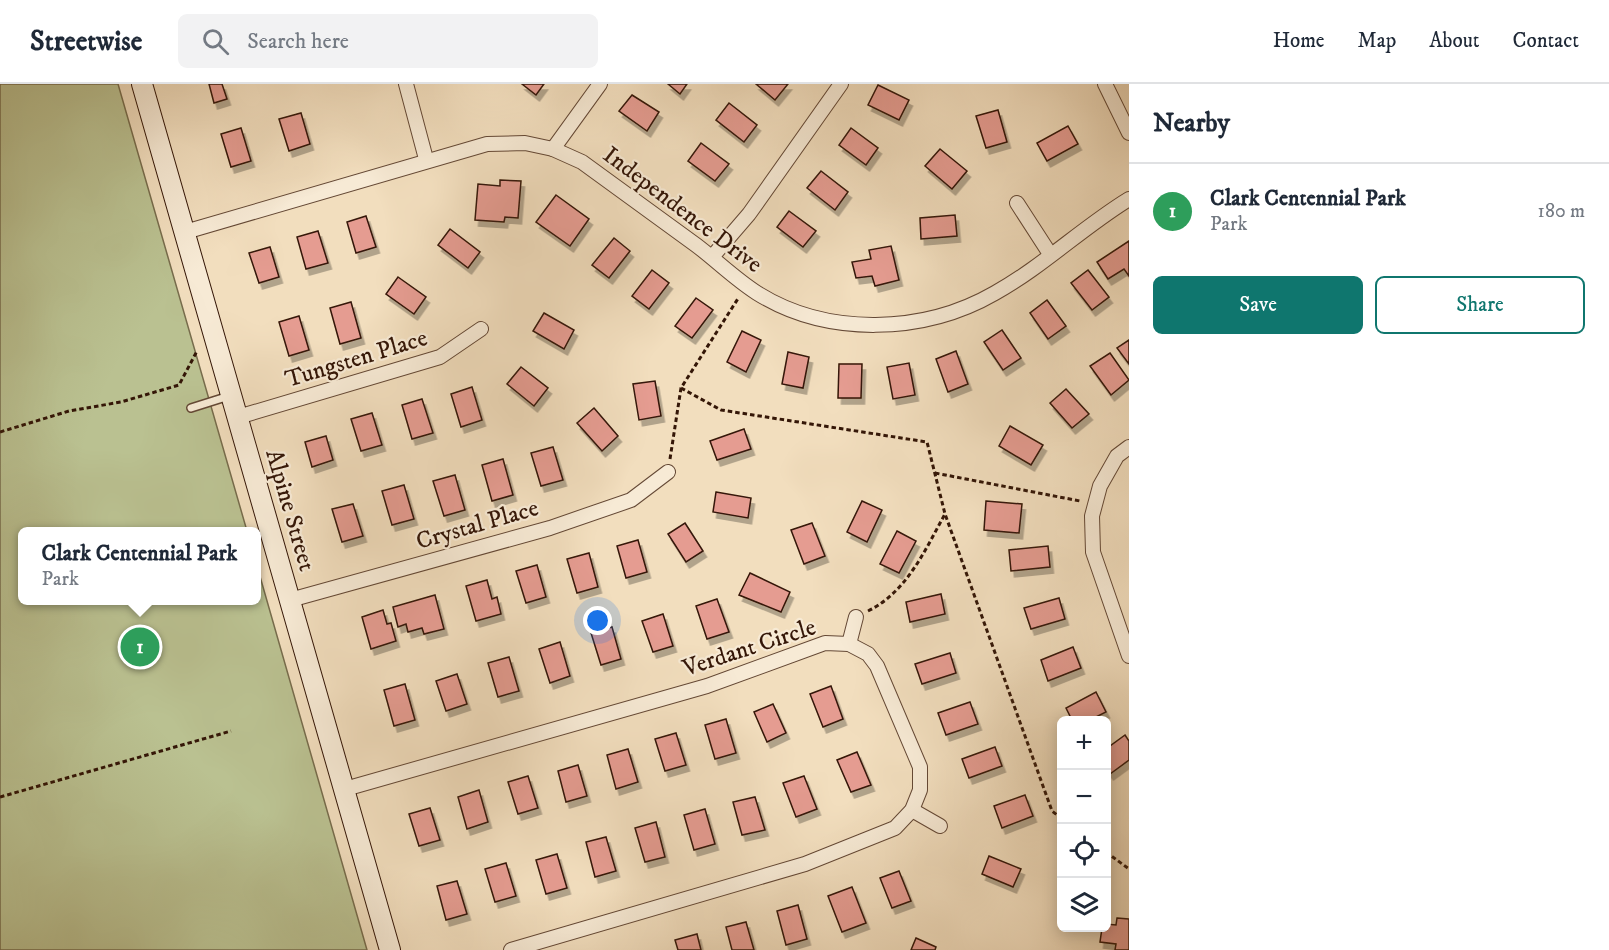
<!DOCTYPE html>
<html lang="en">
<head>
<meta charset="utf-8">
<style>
	:root { --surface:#fff; --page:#f2f2f3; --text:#1f2937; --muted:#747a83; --line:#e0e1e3; --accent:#0f766e }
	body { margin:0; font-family:"IM FELL DW Pica",serif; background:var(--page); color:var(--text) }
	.controls { position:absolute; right:18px; bottom:18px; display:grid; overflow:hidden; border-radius:9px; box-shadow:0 3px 15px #0003 }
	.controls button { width:54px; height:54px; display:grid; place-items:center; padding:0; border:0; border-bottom:2px solid var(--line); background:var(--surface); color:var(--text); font:30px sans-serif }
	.you { position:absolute; left:598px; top:537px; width:21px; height:21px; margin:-15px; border:4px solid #fff; border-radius:50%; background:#1a73e8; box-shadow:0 0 0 9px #1a73e833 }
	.badge { display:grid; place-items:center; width:39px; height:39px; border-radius:50%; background:var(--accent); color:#fff; font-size:20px; font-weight:700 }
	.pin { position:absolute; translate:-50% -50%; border:3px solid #fff; box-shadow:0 2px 6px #0006 }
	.popup { position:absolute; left:18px; top:443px; width:243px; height:78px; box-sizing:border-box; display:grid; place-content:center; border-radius:9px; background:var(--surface); filter:drop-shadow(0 2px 4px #0005); font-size:20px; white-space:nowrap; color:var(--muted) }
	.popup b { font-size:22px; color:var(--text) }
	.popup::after { content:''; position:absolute; left:50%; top:100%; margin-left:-12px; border:12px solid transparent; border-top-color:var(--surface) }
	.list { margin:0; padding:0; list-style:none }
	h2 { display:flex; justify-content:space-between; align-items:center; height:78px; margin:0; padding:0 24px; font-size:26px }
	h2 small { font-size:20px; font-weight:400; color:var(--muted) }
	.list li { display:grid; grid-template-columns:39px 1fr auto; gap:18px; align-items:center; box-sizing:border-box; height:96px; padding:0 24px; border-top:2px solid var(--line) }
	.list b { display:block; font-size:22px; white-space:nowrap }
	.list p { margin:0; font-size:20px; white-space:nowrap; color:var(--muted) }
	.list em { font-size:20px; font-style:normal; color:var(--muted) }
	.actions { display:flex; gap:12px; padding:18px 24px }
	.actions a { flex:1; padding:14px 0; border:2px solid var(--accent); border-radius:9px; text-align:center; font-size:21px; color:var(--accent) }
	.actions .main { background:var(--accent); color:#fff }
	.icon { flex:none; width:33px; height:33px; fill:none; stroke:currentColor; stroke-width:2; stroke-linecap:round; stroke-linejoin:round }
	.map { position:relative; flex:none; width:1129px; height:866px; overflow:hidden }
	header { display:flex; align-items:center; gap:36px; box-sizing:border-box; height:84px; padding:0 30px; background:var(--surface); border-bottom:2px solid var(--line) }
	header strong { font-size:28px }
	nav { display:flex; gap:33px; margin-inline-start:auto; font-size:21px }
	.search { width:420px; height:54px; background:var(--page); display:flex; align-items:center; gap:15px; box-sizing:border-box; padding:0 21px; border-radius:9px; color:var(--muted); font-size:22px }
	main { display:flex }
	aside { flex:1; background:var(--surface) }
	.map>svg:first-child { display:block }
</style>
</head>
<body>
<header>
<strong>Streetwise</strong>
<div class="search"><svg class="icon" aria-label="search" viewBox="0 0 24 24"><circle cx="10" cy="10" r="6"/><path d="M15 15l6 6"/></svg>Search here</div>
<nav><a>Home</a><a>Map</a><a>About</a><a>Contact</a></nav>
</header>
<main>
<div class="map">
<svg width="1129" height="866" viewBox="0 0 1129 866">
	<defs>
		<filter id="shadow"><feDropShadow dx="3.5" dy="6" stdDeviation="0" flood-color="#0004"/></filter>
	</defs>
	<rect width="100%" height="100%" fill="#f2debe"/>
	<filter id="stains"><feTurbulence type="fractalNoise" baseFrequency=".00333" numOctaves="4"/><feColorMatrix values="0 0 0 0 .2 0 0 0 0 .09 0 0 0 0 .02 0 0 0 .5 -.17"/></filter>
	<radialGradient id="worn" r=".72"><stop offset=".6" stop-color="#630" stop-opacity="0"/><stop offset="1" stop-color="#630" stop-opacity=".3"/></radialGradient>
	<polygon fill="#bac191" stroke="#776c4c" stroke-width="1.5" points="0,0 118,0 247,447 23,448 23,516 257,516 257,482 367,866 0,866"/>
	<g fill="#e59c91" stroke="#341607" stroke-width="1.5" filter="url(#shadow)">
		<polygon points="209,0 222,0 227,15 214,19"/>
		<polygon points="522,0 544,0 536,11"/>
		<polygon points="668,0 687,0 680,10"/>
		<polygon points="756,0 788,0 775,16"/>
		<polygon points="878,1 909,16 899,36 868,21"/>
		<polygon points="632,11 659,28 647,47 619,27"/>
		<polygon points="729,19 757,41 744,58 716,36"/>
		<polygon points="998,26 1007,58 986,64 976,32"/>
		<polygon points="301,29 310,60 289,67 279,35"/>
		<polygon points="1068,42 1078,60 1047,77 1037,59"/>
		<polygon points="241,44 251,77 231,83 221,50"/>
		<polygon points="851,44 878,64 866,81 839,61"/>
		<polygon points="701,59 729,80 715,97 688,77"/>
		<polygon points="940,65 967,87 952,105 925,82"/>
		<polygon points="821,87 848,108 835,126 807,104"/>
		<polygon points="500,96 521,97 518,134 505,133 504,138 475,136 478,100 500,102"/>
		<polygon points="556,111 589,135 570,162 536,138"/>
		<polygon points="789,127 816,147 803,163 777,143"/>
		<polygon points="955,131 957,152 921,155 920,134"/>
		<polygon points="366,132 376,163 356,169 347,138"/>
		<polygon points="450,145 480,168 468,184 438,161"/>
		<polygon points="318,147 328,179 306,185 297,153"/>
		<polygon points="614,154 630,167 609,194 592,181"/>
		<polygon points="1129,157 1129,192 1124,185 1108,195 1097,178"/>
		<polygon points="891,162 899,196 875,202 872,192 856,194 852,178 871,175 869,166"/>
		<polygon points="270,163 279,193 259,199 249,169"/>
		<polygon points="652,186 669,199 649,225 632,212"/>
		<polygon points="1088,186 1109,213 1092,226 1071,199"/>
		<polygon points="398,193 426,213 414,230 386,210"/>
		<polygon points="696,214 713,226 692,254 675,242"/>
		<polygon points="1047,216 1066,242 1048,255 1030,229"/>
		<polygon points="351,218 361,254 340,260 330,224"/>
		<polygon points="544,229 574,246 564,265 533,247"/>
		<polygon points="299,232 309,266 289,272 279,238"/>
		<polygon points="1002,246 1021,274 1003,286 984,258"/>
		<polygon points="742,247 761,256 746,288 727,278"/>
		<polygon points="1129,256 1129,280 1117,264"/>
		<polygon points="956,267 968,300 948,308 936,275"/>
		<polygon points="788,268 809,273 803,304 782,300"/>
		<polygon points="1110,269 1129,296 1111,311 1090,282"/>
		<polygon points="909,279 915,311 893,315 887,283"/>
		<polygon points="839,280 862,280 861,314 838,314"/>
		<polygon points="521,283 548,304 534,322 507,300"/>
		<polygon points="655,297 661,332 639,336 633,300"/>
		<polygon points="472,303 482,336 461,343 451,310"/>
		<polygon points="1066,305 1089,330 1072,344 1050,319"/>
		<polygon points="422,315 433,349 412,355 402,321"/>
		<polygon points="594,324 618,352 602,367 577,339"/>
		<polygon points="372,329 382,361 361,367 351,335"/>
		<polygon points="1010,342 1043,361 1031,381 999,362"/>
		<polygon points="744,345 751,365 717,376 710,357"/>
		<polygon points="326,352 333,376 312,383 305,358"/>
		<polygon points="553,363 563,396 541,402 531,369"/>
		<polygon points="503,375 513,411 492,417 482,381"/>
		<polygon points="455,391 465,426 444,432 433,397"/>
		<polygon points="404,401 414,435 392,441 382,407"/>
		<polygon points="716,408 751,414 748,434 713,428"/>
		<polygon points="862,417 882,426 867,458 847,448"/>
		<polygon points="986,417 1022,420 1019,449 984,446"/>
		<polygon points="353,420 363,452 342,458 332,425"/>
		<polygon points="685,439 703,467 686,478 668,450"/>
		<polygon points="812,439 825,472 804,480 791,446"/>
		<polygon points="897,447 916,457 899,489 880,480"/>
		<polygon points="638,456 647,488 626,494 617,462"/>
		<polygon points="1048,462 1050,483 1011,487 1009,466"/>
		<polygon points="589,469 598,503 577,509 567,475"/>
		<polygon points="537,481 546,513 526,519 516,487"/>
		<polygon points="750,489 790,508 781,528 739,511"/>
		<polygon points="487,496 492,515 497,513 501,530 476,537 466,502"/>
		<polygon points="941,510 945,530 910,538 906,518"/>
		<polygon points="435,511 444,545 424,550 422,544 408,548 406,540 398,543 393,523"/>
		<polygon points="1059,514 1065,535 1031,545 1024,524"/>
		<polygon points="717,515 729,548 707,555 696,522"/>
		<polygon points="383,526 387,540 391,539 396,557 371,565 362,533"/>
		<polygon points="663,530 673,562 653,568 642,537"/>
		<polygon points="612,543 621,575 601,581 591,549"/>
		<polygon points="560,558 570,592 550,599 539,565"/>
		<polygon points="1073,563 1081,584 1048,597 1041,576"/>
		<polygon points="950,569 956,589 922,600 915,580"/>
		<polygon points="509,573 519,607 498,613 488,579"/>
		<polygon points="457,590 467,620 446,627 436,597"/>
		<polygon points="405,600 415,636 394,642 384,606"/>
		<polygon points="831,602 843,635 823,643 810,610"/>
		<polygon points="1096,608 1106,628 1090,636 1072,636 1066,624"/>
		<polygon points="970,618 978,640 946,651 938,629"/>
		<polygon points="773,620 786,649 767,658 754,628"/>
		<polygon points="726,635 736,669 715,675 705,641"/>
		<polygon points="676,649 686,681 665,687 655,655"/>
		<polygon points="1125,651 1129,657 1129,676 1110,690 1106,685 1106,665"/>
		<polygon points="995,663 1002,682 969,694 962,675"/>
		<polygon points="628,665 638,698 616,705 607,671"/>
		<polygon points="857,668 871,701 851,708 837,676"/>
		<polygon points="578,681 587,712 566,718 558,687"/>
		<polygon points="528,692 538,724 518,730 508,698"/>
		<polygon points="804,692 817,725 796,733 783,699"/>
		<polygon points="479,706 488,738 467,745 458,713"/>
		<polygon points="1025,711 1033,732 1002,744 994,722"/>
		<polygon points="755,713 765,746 742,751 733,718"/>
		<polygon points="430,724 440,756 419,762 409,730"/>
		<polygon points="705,725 715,760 694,766 684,731"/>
		<polygon points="656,738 665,773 645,778 635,744"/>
		<polygon points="606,753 616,787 595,793 586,758"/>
		<polygon points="557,770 567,804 546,810 536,776"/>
		<polygon points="989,772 1021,785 1013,803 982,790"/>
		<polygon points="506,779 516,812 495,818 485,785"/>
		<polygon points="899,787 911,817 892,824 880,794"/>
		<polygon points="457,797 467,830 446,836 437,802"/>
		<polygon points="852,803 866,839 842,848 828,812"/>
		<polygon points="798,821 807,855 786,861 777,827"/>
		<polygon points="1117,834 1129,835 1129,866 1115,866 1116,860 1100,858 1102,844 1106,844 1106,840 1116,841"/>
		<polygon points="746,838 754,866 732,866 726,843"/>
		<polygon points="697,850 701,866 678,866 675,856"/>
		<polygon points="916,854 936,863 935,866 911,866"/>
	</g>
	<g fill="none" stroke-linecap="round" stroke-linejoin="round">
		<g stroke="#644835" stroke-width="10">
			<polyline id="lane" points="191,324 229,312"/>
		</g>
		<g stroke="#644835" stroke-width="16">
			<g id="street">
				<polyline points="406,0 426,75"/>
				<polyline points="1105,0 1129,49"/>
				<polyline points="553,65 600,0"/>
				<polyline points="1017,119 1050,170"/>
				<path d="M185 148 487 60 525 59 553 65 582 78C620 106 658 133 696 161 716 176 735 195 757 209 827 253 924 250 995 209 1042 183 1083 143 1129 115"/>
				<polyline points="712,173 749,130 841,0"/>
				<polyline points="238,333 440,273 481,245"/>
				<polyline points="1129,363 1117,372 1100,402 1092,432 1093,468 1129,572"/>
				<polyline points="290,516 550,444 631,416 668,388"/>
				<polyline points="849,560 856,533"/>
				<polyline points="345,705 707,602 825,559 849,560 868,570 877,582 920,683 920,706 912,726 895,744 805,780 511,866"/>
				<polyline points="912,726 940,742"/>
			</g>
		</g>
		<g stroke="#341607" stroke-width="22">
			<polyline id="secondary" points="142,0 390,866"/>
		</g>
		<g stroke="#341607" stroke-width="3" stroke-dasharray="4.5 3" stroke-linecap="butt">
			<polyline points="681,304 721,326 927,358 945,430 1052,727 1062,735"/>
			<polyline points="0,348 69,327 121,318 179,301 197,267"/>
			<polyline points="670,375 681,304 739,213"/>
			<polyline points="935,389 1080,417"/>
			<path d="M868 527C907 508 925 466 945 430"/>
			<polyline points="0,713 231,647"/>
			<polyline points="1106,768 1129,785"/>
		</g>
		<use href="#lane" stroke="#f7ead5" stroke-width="7"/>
		<use href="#street" stroke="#f7ead5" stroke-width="14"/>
		<use href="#secondary" stroke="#f7ead5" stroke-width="20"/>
	</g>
	<g text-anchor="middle" stroke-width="4.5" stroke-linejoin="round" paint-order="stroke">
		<g font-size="24" fill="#341607" stroke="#f7ead5">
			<text transform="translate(683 125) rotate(37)" y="8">Independence Drive</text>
			<text transform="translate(356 274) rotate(-17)" y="8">Tungsten Place</text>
			<text transform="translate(291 426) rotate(74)" y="8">Alpine Street</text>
			<text transform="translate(477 440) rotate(-16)" y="8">Crystal Place</text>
			<text transform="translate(749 563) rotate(-18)" y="8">Verdant Circle</text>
		</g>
	</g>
	<rect width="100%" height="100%" filter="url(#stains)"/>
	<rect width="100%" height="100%" fill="url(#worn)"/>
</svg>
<div class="controls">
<button>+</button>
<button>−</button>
<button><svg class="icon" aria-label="locate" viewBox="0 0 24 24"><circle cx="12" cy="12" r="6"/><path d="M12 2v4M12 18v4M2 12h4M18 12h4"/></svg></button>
<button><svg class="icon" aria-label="layers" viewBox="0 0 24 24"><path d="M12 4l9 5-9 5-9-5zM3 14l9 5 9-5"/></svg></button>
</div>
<div class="you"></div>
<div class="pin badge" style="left:140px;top:563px;background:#2e9e5b">1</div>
<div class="popup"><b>Clark Centennial Park</b>Park</div>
</div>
<aside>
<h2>Nearby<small></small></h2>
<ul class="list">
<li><span class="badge" style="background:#2e9e5b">1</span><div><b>Clark Centennial Park</b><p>Park</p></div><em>180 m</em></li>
</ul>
<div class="actions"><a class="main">Save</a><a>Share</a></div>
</aside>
</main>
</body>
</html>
